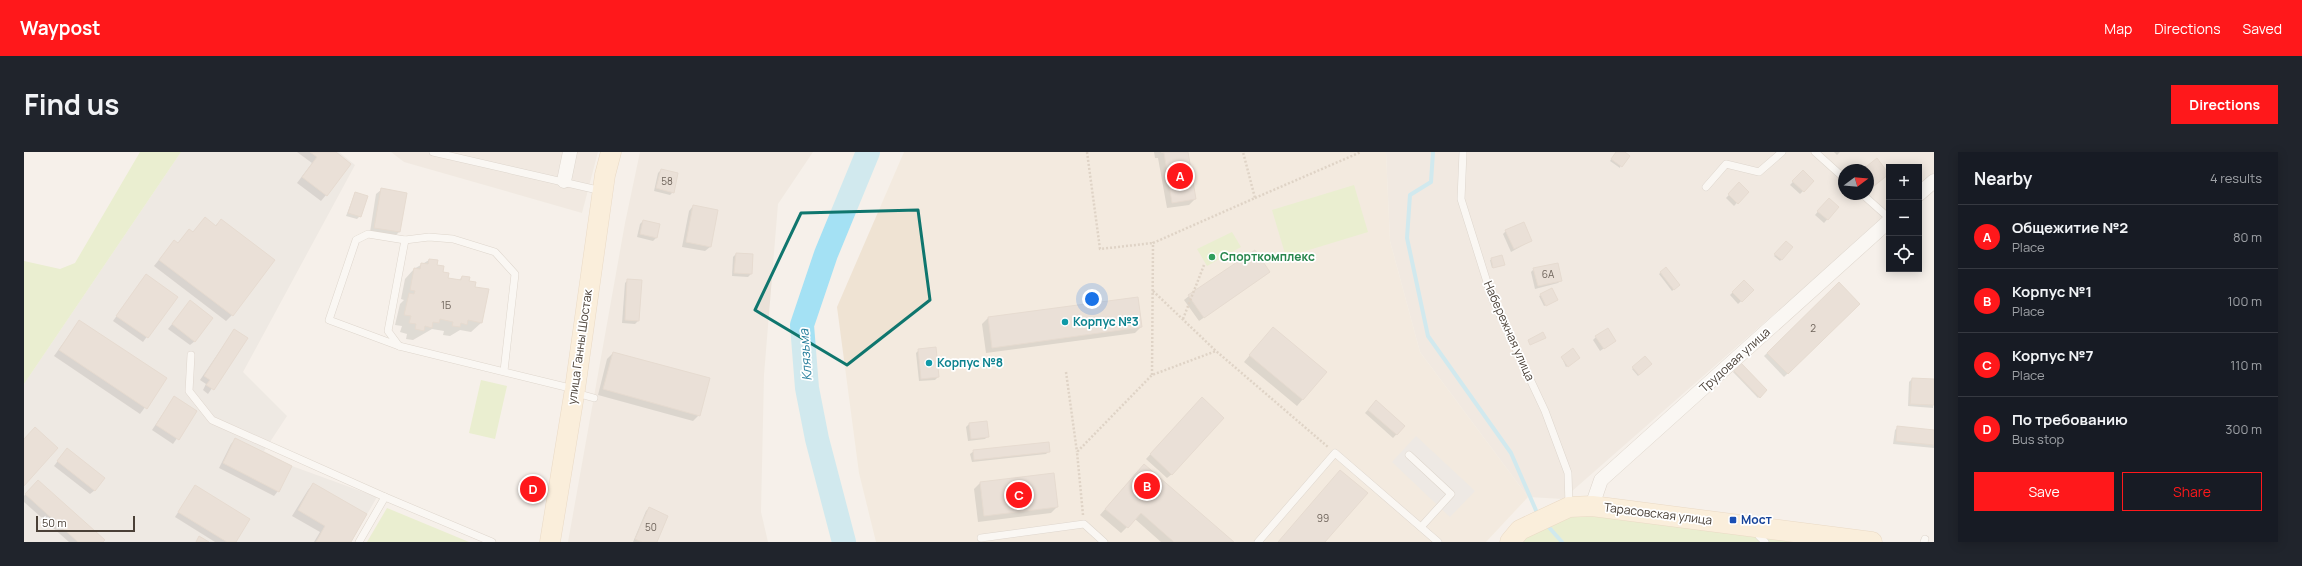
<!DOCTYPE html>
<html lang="en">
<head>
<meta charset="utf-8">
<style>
	:root { --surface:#171b24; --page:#20242c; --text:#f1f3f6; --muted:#9ea1a6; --line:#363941; --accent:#ff181b }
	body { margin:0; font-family:Manrope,sans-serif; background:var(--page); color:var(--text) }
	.controls { position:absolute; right:12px; top:12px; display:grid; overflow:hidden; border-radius:0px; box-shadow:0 2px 10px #0003 }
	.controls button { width:36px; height:36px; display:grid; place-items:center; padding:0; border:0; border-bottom:1px solid var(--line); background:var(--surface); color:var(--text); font:20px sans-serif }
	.compass { position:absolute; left:1814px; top:12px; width:36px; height:36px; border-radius:50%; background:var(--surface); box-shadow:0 2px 10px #0003; rotate:74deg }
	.scale { position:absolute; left:12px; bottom:10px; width:99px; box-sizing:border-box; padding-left:4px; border:2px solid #4a4037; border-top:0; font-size:11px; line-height:14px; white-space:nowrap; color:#4a4037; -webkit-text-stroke:3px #fff; paint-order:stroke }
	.you { position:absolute; left:1068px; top:147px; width:14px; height:14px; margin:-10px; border:3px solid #fff; border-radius:50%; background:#1a73e8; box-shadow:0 0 0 6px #1a73e833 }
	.badge { display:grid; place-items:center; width:26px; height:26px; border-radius:50%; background:var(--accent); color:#fff; font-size:13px; font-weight:700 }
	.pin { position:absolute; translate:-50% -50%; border:2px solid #fff; box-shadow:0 1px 4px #0006 }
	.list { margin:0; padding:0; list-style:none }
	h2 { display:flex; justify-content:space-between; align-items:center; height:52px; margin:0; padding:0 16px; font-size:17px }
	h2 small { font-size:13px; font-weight:400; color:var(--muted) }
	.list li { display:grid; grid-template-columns:26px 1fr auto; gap:12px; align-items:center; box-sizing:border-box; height:64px; padding:0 16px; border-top:1px solid var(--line) }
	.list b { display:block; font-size:15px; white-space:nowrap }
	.list p { margin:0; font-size:13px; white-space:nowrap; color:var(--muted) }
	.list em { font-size:13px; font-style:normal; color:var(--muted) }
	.actions { display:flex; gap:8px; padding:12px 16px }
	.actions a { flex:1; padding:9px 0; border:1px solid var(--accent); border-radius:0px; text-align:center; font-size:14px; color:var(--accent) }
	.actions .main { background:var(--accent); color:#fff }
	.icon { flex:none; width:22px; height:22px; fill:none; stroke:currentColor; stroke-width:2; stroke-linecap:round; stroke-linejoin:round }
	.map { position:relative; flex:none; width:1910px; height:390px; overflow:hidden; border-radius:0px }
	header { display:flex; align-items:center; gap:24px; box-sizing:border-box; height:56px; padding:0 20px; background:var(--accent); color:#fff }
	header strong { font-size:19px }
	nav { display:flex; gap:22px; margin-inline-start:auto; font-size:14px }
	.intro { display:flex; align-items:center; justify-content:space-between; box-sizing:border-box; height:96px; padding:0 24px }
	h1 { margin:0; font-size:28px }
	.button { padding:10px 18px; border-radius:0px; background:var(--accent); color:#fff; font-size:14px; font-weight:700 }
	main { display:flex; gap:24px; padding:0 24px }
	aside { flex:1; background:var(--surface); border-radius:0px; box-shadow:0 2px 10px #0003 }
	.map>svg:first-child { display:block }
</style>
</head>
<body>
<header>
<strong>Waypost</strong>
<nav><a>Map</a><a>Directions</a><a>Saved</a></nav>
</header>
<div class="intro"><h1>Find us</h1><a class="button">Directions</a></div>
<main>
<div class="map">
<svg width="1910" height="390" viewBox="0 0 1910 390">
	<rect width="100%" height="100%" fill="#f6f0ea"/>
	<g fill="#eae1d8" fill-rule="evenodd">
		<polygon points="367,0 574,0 558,61 380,10"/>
		<polygon points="616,0 789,0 754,52 740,223 737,360 744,390 544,390 601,71"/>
		<path d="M1362 0H1910V21L1895 34V15H1865V61L1539 347 1504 345 1396 200 1366 89ZM1820 18H1844V42H1820Z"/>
	</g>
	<polygon fill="#e5dfdb" points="157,0 315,0 331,13 219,220 263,264 240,299 268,314 353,345 327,390 0,390 0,232"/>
	<polygon fill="#efe3d3" points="880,0 1362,0 1366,89 1396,200 1504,345 1462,390 852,390 835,321 813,155"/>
	<g fill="#dbebb1">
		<polygon points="116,0 157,0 0,232 0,109 36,117 51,111"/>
		<polygon points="1330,33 1344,80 1262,105 1248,58"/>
		<polygon points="1208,80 1217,95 1183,114 1173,97"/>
		<polygon points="457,228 483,234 471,287 445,281"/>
		<polygon points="1545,355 1847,390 1488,390"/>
		<polygon points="363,356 445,390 343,390"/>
	</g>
	<polygon fill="#e4e1de" points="1392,284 1451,339 1426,365 1368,310"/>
	<g fill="#0003">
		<polygon points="273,0 310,0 302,43 297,49 273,31 288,11"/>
		<polygon points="1130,0 1163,0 1171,47 1165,53 1143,56 1134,6 1131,6"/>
		<polygon points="1592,0 1599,0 1596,16 1586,9"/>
		<polygon points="1810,0 1816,0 1813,3"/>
		<polygon points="1853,8 1861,25 1847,36 1844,33 1844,18 1840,18"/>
		<polygon points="637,18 649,40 646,43 630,39 634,21"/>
		<polygon points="1779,19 1789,29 1776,42 1766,33"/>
		<polygon points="1715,32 1723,40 1710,54 1702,46"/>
		<polygon points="357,38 376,79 371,84 346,80 352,42"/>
		<polygon points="331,41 336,64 333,67 322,64"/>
		<polygon points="1802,50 1814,55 1800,71 1791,63"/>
		<polygon points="669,54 686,95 681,99 658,95 665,59"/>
		<polygon points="181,66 191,74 197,68 208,163 202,169 130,114 150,89 153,92 165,78 168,81"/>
		<polygon points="619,69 635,73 632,86 629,89 613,85 616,72"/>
		<polygon points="1482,79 1507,89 1487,100 1479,82"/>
		<polygon points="1762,90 1768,95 1756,109 1750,104"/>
		<polygon points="712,102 727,122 724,125 708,124 709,105"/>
		<polygon points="1477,104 1479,113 1468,116 1466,108"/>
		<polygon points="405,108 423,126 435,128 438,125 450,135 457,171 447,180 436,178 426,184 419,183 420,179 408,177 389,188 382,187 383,182 376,180 378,174 371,173 376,152 380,148 377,147 381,127 390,117"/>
		<polygon points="1642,116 1655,133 1648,139 1635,122"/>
		<polygon points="1510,117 1537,128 1534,131 1511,137 1507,120"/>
		<polygon points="1245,120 1175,169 1160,148 1165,144"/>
		<polygon points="122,123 152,145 119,190 89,169"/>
		<polygon points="604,128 614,169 611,172 598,171 601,131"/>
		<polygon points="1720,129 1729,138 1714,152 1706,143"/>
		<polygon points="1815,131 1835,152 1760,225 1740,204"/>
		<polygon points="1528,137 1532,149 1520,154 1515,144"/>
		<polygon points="1113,146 1117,175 1111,181 962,201 958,172 964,166"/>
		<polygon points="166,150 171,189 166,193 144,177"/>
		<polygon points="55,169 142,227 116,262 30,204"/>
		<polygon points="1249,176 1302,220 1273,254 1220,210"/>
		<polygon points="210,178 222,186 184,242 179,238 182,232 176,228"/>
		<polygon points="1572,185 1591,189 1576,199 1569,188"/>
		<polygon points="895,198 914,225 911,228 895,229 892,201"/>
		<polygon points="589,201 675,263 669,269 574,243 583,207"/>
		<polygon points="1538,206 1553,207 1542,215"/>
		<polygon points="1621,206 1627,212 1614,224 1608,217"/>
		<polygon points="1717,212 1742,238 1734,246 1709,220"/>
		<polygon points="1888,227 1910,228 1909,256 1884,254 1885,230"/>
		<polygon points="150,245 172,259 149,292 128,278"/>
		<polygon points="1352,249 1380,274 1369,286 1341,261"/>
		<polygon points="1173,251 1148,322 1143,326 1122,307"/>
		<polygon points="945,272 964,284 961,287 944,289 942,275"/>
		<polygon points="1874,275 1910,279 1910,296 1869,292 1871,278"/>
		<polygon points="212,287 254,339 250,344 195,316 207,292"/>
		<polygon points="950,299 1025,299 1022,302 948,310 946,302"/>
		<polygon points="39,302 71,338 66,342 30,314"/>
		<polygon points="1114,319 1208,390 1137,390 1111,367 1097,381 1076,363"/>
		<polygon points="1029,322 1033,355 1027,361 954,370 950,337 956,331"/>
		<polygon points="289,332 326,390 290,390 296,380 268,364 284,338"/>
		<polygon points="9,334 78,390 45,390 0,350 0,344"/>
		<polygon points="171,334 210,390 191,390 151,365"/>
		<polygon points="625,356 632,390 609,390 622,359"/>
	</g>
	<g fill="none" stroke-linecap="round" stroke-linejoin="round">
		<g stroke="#a4e1f4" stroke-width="4">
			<polyline points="1409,0 1407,30 1386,43 1383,86 1404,184 1487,301 1514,363"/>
			<polyline points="1522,372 1538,390"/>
		</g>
		<polyline stroke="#a4e1f4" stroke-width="24" points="820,390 793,287 783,236 778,173 802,102 844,0"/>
	</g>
	<g fill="#dbcdc2" stroke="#d3c0b1">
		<polygon points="286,0 312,0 327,12 303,44 278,25 293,5"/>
		<polygon points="1137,0 1164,0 1172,47 1148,51 1140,1"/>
		<polygon points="1592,0 1601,0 1606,4 1598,15 1587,7"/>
		<polygon points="1853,6 1865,22 1850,34 1844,26 1844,18 1838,18"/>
		<polygon points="637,17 654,21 650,41 632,36"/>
		<polygon points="1779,18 1790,29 1780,40 1768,29"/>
		<polygon points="1715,30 1725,40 1714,52 1704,42"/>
		<polygon points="357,36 383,41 376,80 350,76"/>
		<polygon points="331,40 344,44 337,65 324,61"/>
		<polygon points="1805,46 1815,55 1804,68 1793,59"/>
		<polygon points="669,53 694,58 687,95 662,90"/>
		<polygon points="181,65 192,74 197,67 251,108 209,164 135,108 150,88 154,91 165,77 169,80"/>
		<polygon points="619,68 636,72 633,86 616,82"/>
		<polygon points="1500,70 1508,89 1490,97 1481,78"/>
		<polygon points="1762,89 1769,95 1758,108 1750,102"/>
		<polygon points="1231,98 1246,120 1180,166 1164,143"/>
		<polygon points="712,101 729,102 728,122 710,121"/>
		<polygon points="1478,103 1481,113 1469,116 1467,106"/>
		<polygon points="405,107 414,108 413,113 420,114 419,120 425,121 424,126 437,128 438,124 446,125 445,129 452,130 451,135 465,137 458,171 444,168 443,173 437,171 436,175 428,174 429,170 416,167 415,171 409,170 408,176 401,174 400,179 391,177 392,172 385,171 387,164 380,163 385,141 390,142 391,139 386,138 390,116 396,117 397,111 404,112"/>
		<polygon points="1534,111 1538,129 1514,134 1509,116"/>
		<polygon points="1642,115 1656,133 1650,138 1636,120"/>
		<polygon points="122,122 154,145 124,186 92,164"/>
		<polygon points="603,127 618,128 615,169 601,168"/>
		<polygon points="1720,128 1730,138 1718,150 1708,140"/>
		<polygon points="1815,130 1836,152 1764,222 1743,201"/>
		<polygon points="1528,136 1534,148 1522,154 1516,142"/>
		<polygon points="1114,145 1118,175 968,196 964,165"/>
		<polygon points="166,148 189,166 171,190 148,172"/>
		<polygon points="55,168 143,226 123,257 35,198"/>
		<polygon points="1249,175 1303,220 1279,248 1225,203"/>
		<polygon points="1584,176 1592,189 1580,197 1571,184"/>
		<polygon points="210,177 224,186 190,238 182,233 186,228 180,224"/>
		<polygon points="1519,180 1522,186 1506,193 1504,188"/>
		<polygon points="912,195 915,225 897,227 894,197"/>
		<polygon points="1549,196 1556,206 1544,215 1537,205"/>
		<polygon points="589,200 686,226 676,264 579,237"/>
		<polygon points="1621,204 1628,212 1615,223 1608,215"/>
		<polygon points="1717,211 1743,238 1736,246 1709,218"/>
		<polygon points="1888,226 1910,227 1910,253 1886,252"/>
		<polygon points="150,244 173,259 155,288 132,273"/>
		<polygon points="1178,245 1200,266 1148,323 1126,302"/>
		<polygon points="1352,248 1381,274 1373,283 1344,258"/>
		<polygon points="963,269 965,285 947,287 945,271"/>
		<polygon points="1873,274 1910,278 1910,293 1872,289"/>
		<polygon points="11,275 34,296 0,334 0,287"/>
		<polygon points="211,286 268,314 255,340 199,311"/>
		<polygon points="1025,290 1026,300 950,308 949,298"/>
		<polygon points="43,296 81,326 71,339 33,309"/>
		<polygon points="1120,312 1210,390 1150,390 1117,361 1104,376 1081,357"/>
		<polygon points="1316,318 1344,341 1301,390 1254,390"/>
		<polygon points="1030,321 1034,355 960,364 956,330"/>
		<polygon points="14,328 81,388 79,390 54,390 1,342"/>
		<polygon points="289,331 343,362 327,390 292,390 301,374 274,358"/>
		<polygon points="171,333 226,367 212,390 203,390 154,360"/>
		<polygon points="625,355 644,364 633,390 618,390 611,387"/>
		<polygon points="175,384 185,390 172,390"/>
	</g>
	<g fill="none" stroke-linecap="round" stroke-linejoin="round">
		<g stroke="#c2b6ac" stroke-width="8">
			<g id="service">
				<polyline points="409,0 578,39"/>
				<polyline points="1439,0 1437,47 1468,146 1521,259 1544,321 1545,353"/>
				<polyline points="1791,0 1820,26"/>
				<polyline points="1682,35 1702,12 1735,20 1758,0"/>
				<polyline points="1838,42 1865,66"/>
				<polyline points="375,194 364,179 381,88"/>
				<polyline points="167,203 165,239 188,268 361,345 468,390"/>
				<polyline points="480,219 491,122 471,100 429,87 405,85 381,88 344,82 332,88 305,168 375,194 550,237"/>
				<polyline points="552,241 570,246"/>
				<polyline points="1385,303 1427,342 1397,375"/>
				<polyline points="1735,377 1735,384 1741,390"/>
				<polyline points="957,386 1060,372 1080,390"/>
				<polyline points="335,390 361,345"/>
				<polyline points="1234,390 1311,301 1414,390"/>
				<polyline points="1900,390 1901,387"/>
			</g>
		</g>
		<g stroke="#c2b6ac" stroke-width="15">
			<g id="minor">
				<polyline points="540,29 546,0"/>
				<polyline points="1895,42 1910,29"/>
				<polyline points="1568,354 1577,328 1865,69"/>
			</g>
		</g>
		<g stroke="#dbbf9a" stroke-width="21">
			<g id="secondary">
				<polyline points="526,390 551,237 581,23 587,0"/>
				<polyline points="1486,390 1496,378 1545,355 1568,354 1848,390"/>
			</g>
		</g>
		<g stroke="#c4b09c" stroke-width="2.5" stroke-dasharray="2 2" stroke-linecap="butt">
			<polyline points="1063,0 1076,97 1129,91"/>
			<polyline points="1231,46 1337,0"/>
			<polyline points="1129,139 1192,199 1304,295"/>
			<polyline points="1159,167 1180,113"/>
			<polyline points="1042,220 1053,300"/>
			<polyline points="1128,223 1129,91 1231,46 1219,0"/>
			<polyline points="1059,363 1053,300 1128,223 1192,199"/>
		</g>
		<use href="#service" stroke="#fff" stroke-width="7"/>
		<use href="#minor" stroke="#fff" stroke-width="14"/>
		<use href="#secondary" stroke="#ffeacb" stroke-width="20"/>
	</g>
	<path d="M0 0H1910V390H0ZM894 58 906 148 823 213 731 158 777 61Z" fill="#f6f0ea" fill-opacity=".55" fill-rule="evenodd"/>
	<path fill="none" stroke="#0f766e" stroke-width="3" stroke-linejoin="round" d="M894 58 906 148 823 213 731 158 777 61Z"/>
	<circle fill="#2e9e5b" stroke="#fff" stroke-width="1.5" cx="1188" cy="105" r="4"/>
	<g fill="#0f9aa8" stroke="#fff" stroke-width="1.5">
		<circle cx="1041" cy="170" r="4"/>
		<circle cx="905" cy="211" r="4"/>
	</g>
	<rect fill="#1a4fb4" stroke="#fff" stroke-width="1.5" x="1705" y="364" width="8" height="8" rx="2"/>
	<g text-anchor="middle" stroke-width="3.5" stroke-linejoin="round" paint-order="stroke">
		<g font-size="10" fill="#6e635a">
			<text x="643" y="33">58</text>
			<text x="1524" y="126">6А</text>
			<text x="422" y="157">1Б</text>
			<text x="1789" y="180">2</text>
			<text x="1299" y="370">99</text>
			<text x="627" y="379">50</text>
		</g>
		<g font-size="12" font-weight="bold" fill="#27864d" stroke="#fff" text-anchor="start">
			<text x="1196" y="109">Спорткомплекс</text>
		</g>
		<g font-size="12" font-weight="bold" fill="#0d838f" stroke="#fff" text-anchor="start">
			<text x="1049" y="174">Корпус №3</text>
			<text x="913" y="215">Корпус №8</text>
		</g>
		<g font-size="12" fill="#4a4037" stroke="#fff">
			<text transform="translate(1485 179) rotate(66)" y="4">Набережная улица</text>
			<text transform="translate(556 195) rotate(-82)" y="4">улица Ганны Шостак</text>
			<text transform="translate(1711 208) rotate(-42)" y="4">Трудовая улица</text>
			<text transform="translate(1634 362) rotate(7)" y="4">Тарасовская улица</text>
		</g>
		<g font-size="12" font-weight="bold" fill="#164399" stroke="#fff" text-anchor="start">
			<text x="1717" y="372">Мост</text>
		</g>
		<g font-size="13" font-style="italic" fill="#247c9b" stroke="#fff">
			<text transform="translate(781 203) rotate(-94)" y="5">Клязьма</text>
		</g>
	</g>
</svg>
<div class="controls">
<button>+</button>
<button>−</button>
<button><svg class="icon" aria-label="locate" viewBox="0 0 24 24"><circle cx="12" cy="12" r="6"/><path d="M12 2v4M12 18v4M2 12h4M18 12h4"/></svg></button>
</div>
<svg class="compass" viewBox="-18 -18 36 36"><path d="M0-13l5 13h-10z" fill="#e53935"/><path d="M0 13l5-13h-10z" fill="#9ea1a6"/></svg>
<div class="scale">50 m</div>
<div class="you"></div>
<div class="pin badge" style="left:1156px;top:24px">A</div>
<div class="pin badge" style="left:1123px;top:334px">B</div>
<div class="pin badge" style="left:995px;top:343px">C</div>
<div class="pin badge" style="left:509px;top:337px">D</div>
</div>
<aside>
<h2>Nearby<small>4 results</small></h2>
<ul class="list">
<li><span class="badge">A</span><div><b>Общежитие №2</b><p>Place</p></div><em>80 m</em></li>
<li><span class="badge">B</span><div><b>Корпус №1</b><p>Place</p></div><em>100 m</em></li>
<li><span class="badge">C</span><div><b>Корпус №7</b><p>Place</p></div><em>110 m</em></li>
<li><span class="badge">D</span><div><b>По требованию</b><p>Bus stop</p></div><em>300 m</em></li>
</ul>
<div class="actions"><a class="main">Save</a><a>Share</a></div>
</aside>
</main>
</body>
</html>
